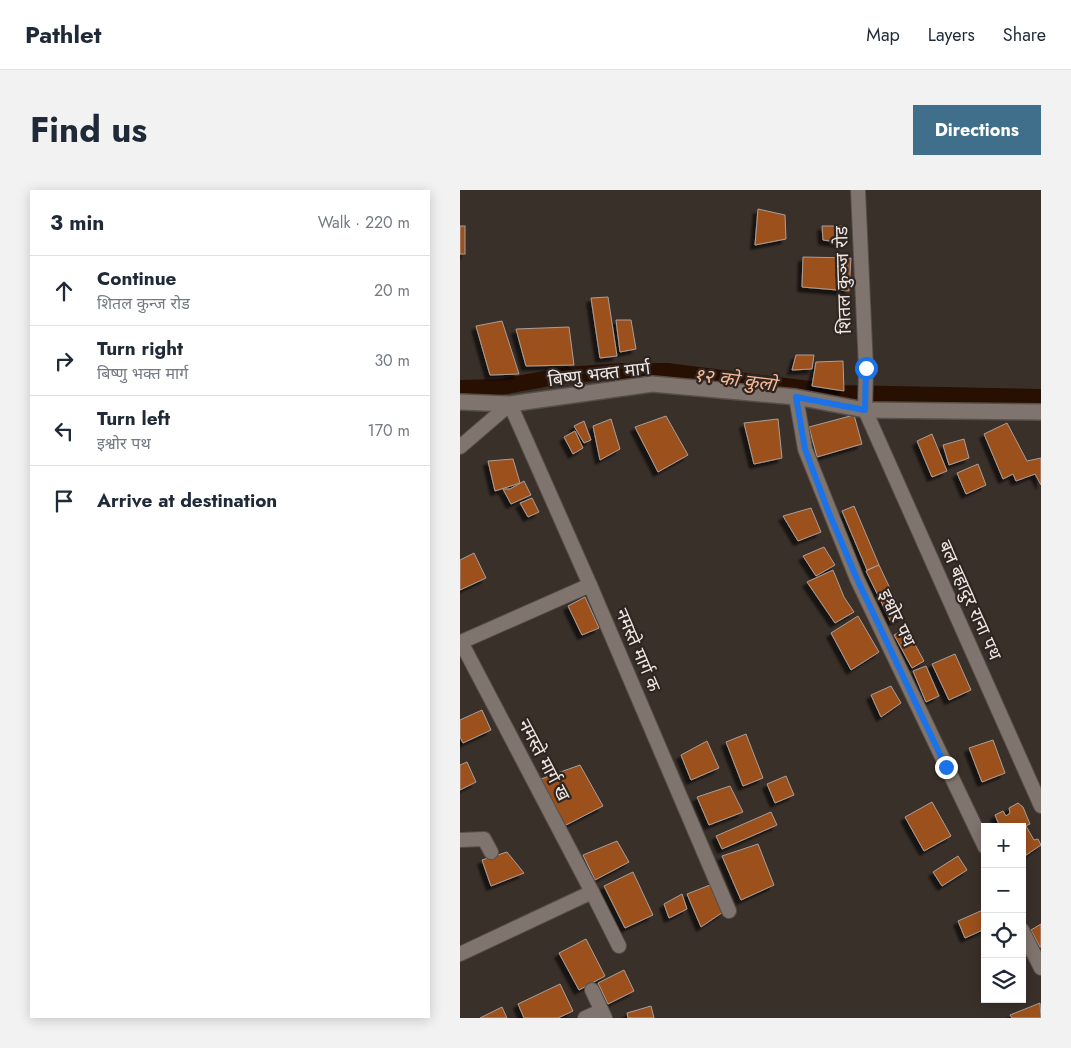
<!DOCTYPE html>
<html lang="en">
<head>
<meta charset="utf-8">
<style>
	:root { --surface:#fff; --page:#f2f2f3; --text:#1f2937; --muted:#747a83; --line:#e0e1e3; --accent:#3f6f8a }
	body { margin:0; font-family:Jost,"Noto Sans Devanagari",sans-serif; background:var(--page); color:var(--text) }
	.controls { position:absolute; right:15px; bottom:15px; display:grid; overflow:hidden; border-radius:0px; box-shadow:0 2px 12px #0003 }
	.controls button { width:45px; height:45px; display:grid; place-items:center; padding:0; border:0; border-bottom:1px solid var(--line); background:var(--surface); color:var(--text); font:25px sans-serif }
	.stop { position:absolute; width:15px; height:15px; margin:-11px; border:4px solid #1a73e8; border-radius:50%; background:#fff }
	.stop.end { background:#1a73e8; border-color:#fff; box-shadow:0 1px 5px #0008 }
	.list { margin:0; padding:0; list-style:none }
	h2 { display:flex; justify-content:space-between; align-items:center; height:65px; margin:0; padding:0 20px; font-size:21px }
	h2 small { font-size:16px; font-weight:400; color:var(--muted) }
	.list li { display:grid; grid-template-columns:32px 1fr auto; gap:15px; align-items:center; box-sizing:border-box; height:70px; padding:0 20px; border-top:1px solid var(--line) }
	.list b { display:block; font-size:19px; white-space:nowrap }
	.list p { margin:0; font-size:16px; white-space:nowrap; color:var(--muted) }
	.list em { font-size:16px; font-style:normal; color:var(--muted) }
	.icon { flex:none; width:28px; height:28px; fill:none; stroke:currentColor; stroke-width:2; stroke-linecap:round; stroke-linejoin:round }
	.map { position:relative; flex:none; width:581px; height:828px; overflow:hidden; border-radius:0px }
	header { display:flex; align-items:center; gap:30px; box-sizing:border-box; height:70px; padding:0 25px; background:var(--surface); border-bottom:1px solid var(--line) }
	header strong { font-size:24px }
	nav { display:flex; gap:28px; margin-inline-start:auto; font-size:18px }
	.intro { display:flex; align-items:center; justify-content:space-between; box-sizing:border-box; height:120px; padding:0 30px }
	h1 { margin:0; font-size:35px }
	.button { padding:12px 22px; border-radius:0px; background:var(--accent); color:#fff; font-size:18px; font-weight:700 }
	main { display:flex; gap:30px; padding:0 30px }
	aside { flex:1; background:var(--surface); border-radius:0px; box-shadow:0 2px 12px #0003 }
	.map>svg:first-child { display:block }
</style>
</head>
<body>
<header>
<strong>Pathlet</strong>
<nav><a>Map</a><a>Layers</a><a>Share</a></nav>
</header>
<div class="intro"><h1>Find us</h1><a class="button">Directions</a></div>
<main>
<aside>
<h2>3 min<small>Walk · 220 m</small></h2>
<ul class="list">
<li><svg class="icon" aria-label="ahead" viewBox="0 0 24 24"><path d="M12 20V5M6 11l6-6 6 6"/></svg><div><b>Continue</b><p>शितल कुन्ज रोड</p></div><em>20 m</em></li>
<li><svg class="icon" aria-label="right" viewBox="0 0 24 24"><path d="M7 20v-9h11M14 6l5 5-5 5"/></svg><div><b>Turn right</b><p>बिष्णु भक्त मार्ग</p></div><em>30 m</em></li>
<li><svg class="icon" aria-label="left" viewBox="0 0 24 24"><path d="M17 20v-9H6M10 6l-5 5 5 5"/></svg><div><b>Turn left</b><p>इश्वोर पथ</p></div><em>170 m</em></li>
<li><svg class="icon" aria-label="arrive" viewBox="0 0 24 24"><path d="M6 21V4h12l-3 4 3 4H6"/></svg><div><b>Arrive at destination</b></div></li>
</ul>
</aside>
<div class="map">
<svg width="581" height="828" viewBox="0 0 581 828">
	<defs>
		<filter id="shadow"><feDropShadow dx="-4.5" dy="4.5" stdDeviation="1" flood-color="#0009"/></filter>
	</defs>
	<rect width="100%" height="100%" fill="#3a302a"/>
	<g fill="none" stroke-linecap="round" stroke-linejoin="round">
		<polyline stroke="#270f02" stroke-width="16" points="0,198 41,197 106,185 163,181 207,181 382,203 581,207"/>
	</g>
	<g fill="#9c511f" stroke="#ab9e98" filter="url(#shadow)">
		<polygon points="298,19 325,25 326,49 295,55"/>
		<rect x="0" y="36" width="5" height="28"/>
		<polygon points="362,36 383,36 383,53 363,50"/>
		<polygon points="343,67 391,68 389,101 342,97"/>
		<polygon points="148,107 157,166 140,168 131,108"/>
		<polygon points="156,130 171,130 176,159 160,162"/>
		<polygon points="42,131 59,184 30,185 16,136"/>
		<polygon points="109,137 114,175 66,176 56,139"/>
		<polygon points="336,165 354,165 352,179 332,180"/>
		<polygon points="383,171 384,201 352,196 356,172"/>
		<polygon points="394,225 402,254 357,267 349,237"/>
		<polygon points="206,226 228,265 198,282 175,237"/>
		<polygon points="151,229 160,259 140,270 133,236"/>
		<polygon points="318,229 322,268 294,274 284,233"/>
		<polygon points="124,231 131,250 124,253 114,236"/>
		<polygon points="547,233 567,271 581,268 581,295 575,284 556,291 553,284 543,289 524,244"/>
		<polygon points="115,241 123,258 113,264 104,247"/>
		<polygon points="472,244 487,281 472,287 457,251"/>
		<polygon points="504,249 509,268 489,275 483,255"/>
		<polygon points="53,269 60,293 35,301 28,271"/>
		<polygon points="518,274 526,295 506,304 497,283"/>
		<polygon points="64,291 71,305 51,314 43,299 50,299"/>
		<polygon points="72,308 79,322 68,327 60,313"/>
		<polygon points="394,316 419,375 407,380 382,321"/>
		<polygon points="351,318 361,342 338,351 323,326"/>
		<polygon points="364,357 375,375 356,386 343,366"/>
		<polygon points="14,363 26,388 0,400 0,370"/>
		<polygon points="419,375 443,426 431,432 406,381"/>
		<polygon points="373,380 384,407 394,422 375,433 347,392"/>
		<polygon points="125,407 139,438 122,445 108,416"/>
		<polygon points="398,426 419,462 391,480 371,443"/>
		<polygon points="446,438 464,471 452,478 434,445"/>
		<polygon points="495,464 511,500 489,510 472,474"/>
		<polygon points="466,476 479,506 466,512 453,481"/>
		<polygon points="431,496 441,513 421,527 411,505"/>
		<polygon points="22,520 31,540 3,553 0,547 0,530"/>
		<polygon points="286,544 303,588 283,596 266,552"/>
		<polygon points="533,550 545,583 522,592 509,558"/>
		<polygon points="247,551 259,578 231,590 221,565"/>
		<polygon points="7,572 16,592 0,600 0,575"/>
		<polygon points="120,575 143,616 104,636 81,589"/>
		<polygon points="326,586 334,605 315,613 307,594"/>
		<polygon points="270,596 283,622 249,635 237,607"/>
		<polygon points="472,612 491,646 464,661 445,627"/>
		<polygon points="558,613 563,617 570,634 566,636 574,650 578,649 581,655 562,668 562,637 540,637 535,625 543,621 546,626 550,623 549,618"/>
		<polygon points="311,622 317,635 262,659 256,646"/>
		<polygon points="157,651 169,672 135,690 123,665"/>
		<polygon points="298,654 314,695 281,710 262,666"/>
		<polygon points="47,662 64,683 31,696 22,670"/>
		<polygon points="498,666 507,680 482,696 473,682"/>
		<polygon points="173,682 193,725 165,738 144,696"/>
		<polygon points="250,695 263,722 241,737 227,704"/>
		<polygon points="222,704 227,719 209,728 204,714"/>
		<polygon points="525,719 525,739 505,748 498,731"/>
		<polygon points="581,734 581,757 580,757 571,740"/>
		<polygon points="126,749 145,786 119,800 99,763"/>
		<polygon points="164,780 174,801 148,814 138,793"/>
		<polygon points="100,794 113,821 98,828 64,828 58,814"/>
		<polygon points="580,813 581,828 552,828 550,825"/>
		<polygon points="191,816 194,828 168,828 167,823"/>
		<polygon points="42,817 47,828 20,828"/>
	</g>
	<g fill="none" stroke-linecap="round" stroke-linejoin="round">
		<g stroke="#564e49" stroke-width="16">
			<g id="minor">
				<polyline points="398,0 406,178 405,220 581,616"/>
				<polyline points="336,207 345,259 397,389 525,657"/>
				<polyline points="0,257 50,214 130,395 269,721"/>
				<polyline points="0,650 24,649 31,662"/>
				<polyline points="132,702 159,756"/>
				<polyline points="562,740 581,778"/>
				<polyline points="0,764 132,702 1,452 130,395"/>
				<polyline points="132,800 145,828"/>
				<polyline points="125,828 141,821"/>
			</g>
		</g>
		<g stroke="#564e49" stroke-width="18">
			<polyline id="tertiary" points="0,212 50,214 192,194 336,207 405,220 581,222"/>
		</g>
		<use href="#minor" stroke="#80746e" stroke-width="14"/>
		<use href="#tertiary" stroke="#80746e" stroke-width="15"/>
	</g>
	<g fill="none" stroke-linecap="round" stroke-linejoin="round">
		<polyline stroke="#1a73e8" stroke-width="6" points="406,178 405,220 336,207 345,259 367,318 397,389 486,577"/>
	</g>
	<g text-anchor="middle" stroke-width="4.5" stroke-linejoin="round" paint-order="stroke">
		<g font-size="18" fill="#eee7e4" stroke="#302621">
			<text transform="translate(383 90) rotate(-92)" y="6">शितल कुञ्ज रोड</text>
			<text transform="translate(139 184) rotate(-7)" y="6">बिष्णु भक्त मार्ग</text>
			<text transform="translate(510 410) rotate(66)" y="6">बल बहादुर राना पथ</text>
			<text transform="translate(437 428) rotate(64)" y="6">इश्वोर पथ</text>
			<text transform="translate(178 460) rotate(67)" y="6">नमस्ते मार्ग क</text>
			<text transform="translate(84 570) rotate(62)" y="6">नमस्ते मार्ग ख</text>
		</g>
		<g font-size="19" font-style="italic" fill="#f8b995" stroke="#302621">
			<text transform="translate(275 189) rotate(7)" y="7">१२ को कुलो</text>
		</g>
	</g>
</svg>
<div class="controls">
<button>+</button>
<button>−</button>
<button><svg class="icon" aria-label="locate" viewBox="0 0 24 24"><circle cx="12" cy="12" r="6"/><path d="M12 2v4M12 18v4M2 12h4M18 12h4"/></svg></button>
<button><svg class="icon" aria-label="layers" viewBox="0 0 24 24"><path d="M12 4l9 5-9 5-9-5zM3 14l9 5 9-5"/></svg></button>
</div>
<div class="stop" style="left:406px;top:178px"></div>
<div class="stop end" style="left:486px;top:577px"></div>
</div>
</main>
</body>
</html>
